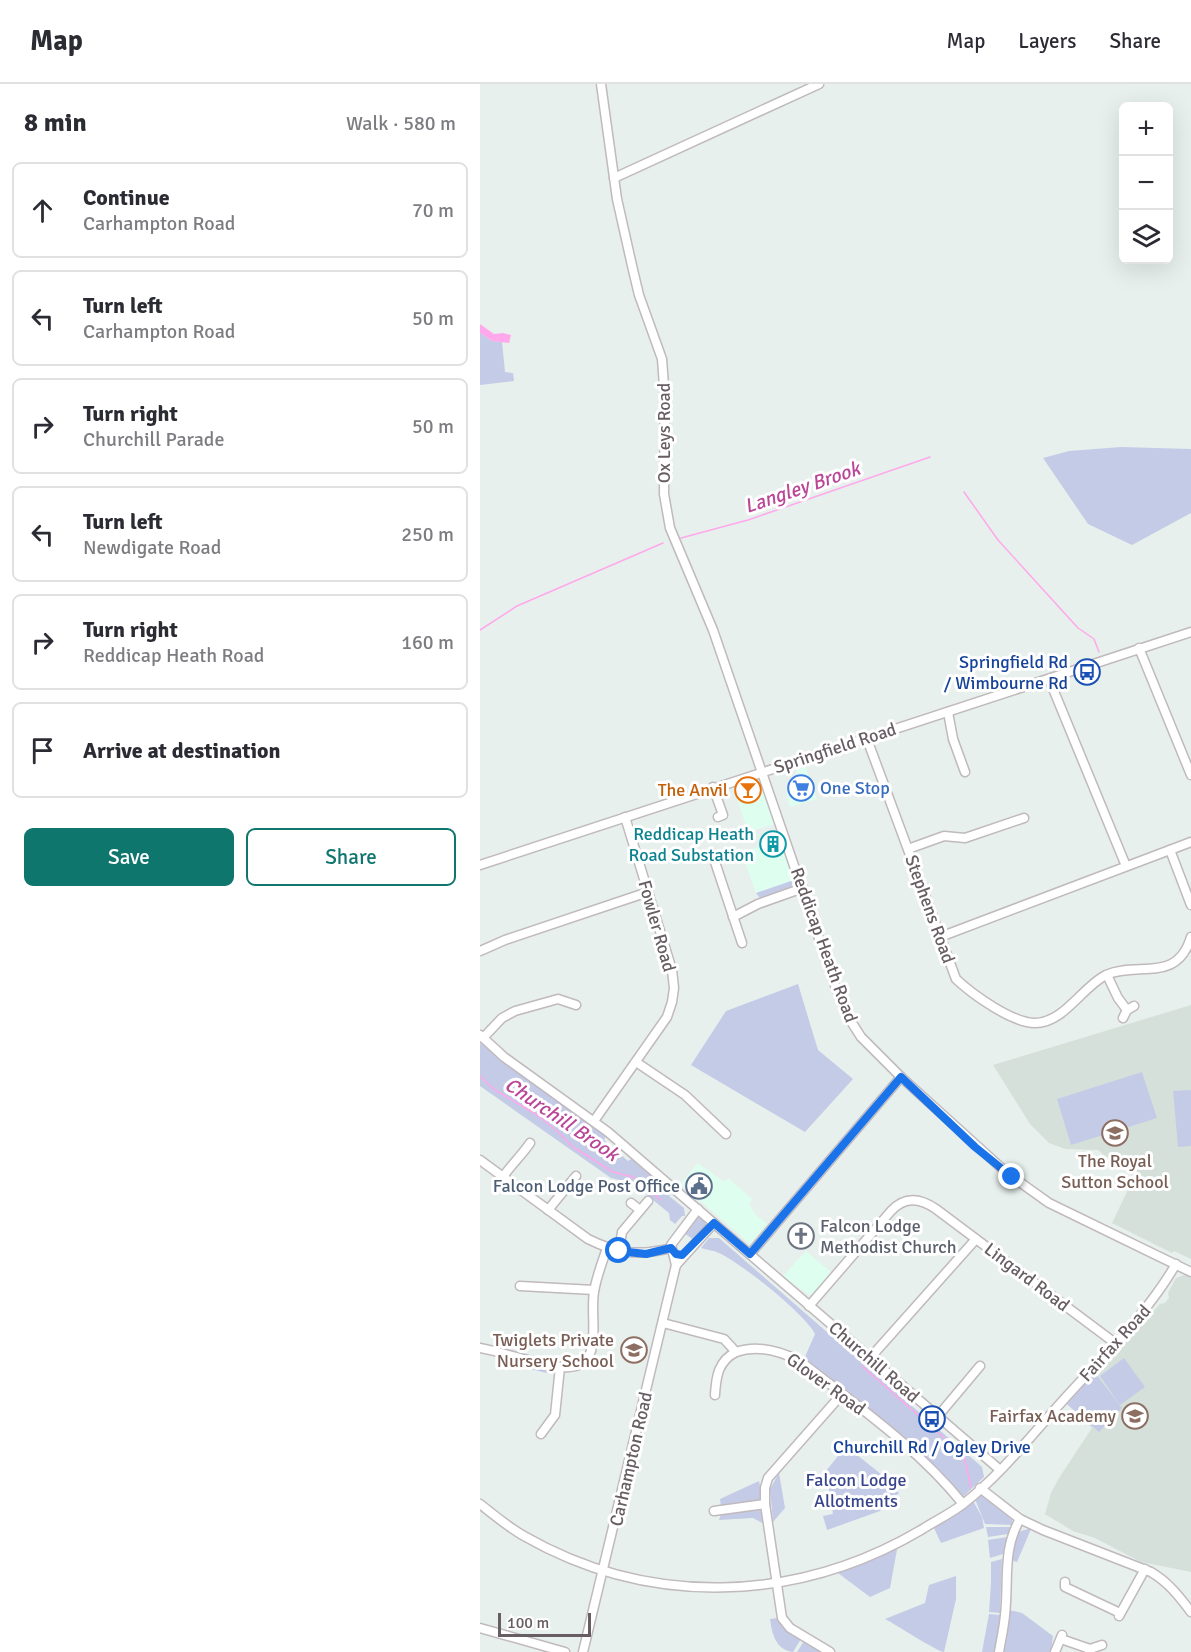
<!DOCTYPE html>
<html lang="en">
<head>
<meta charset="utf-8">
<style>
	:root { --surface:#fff; --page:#f7f7f7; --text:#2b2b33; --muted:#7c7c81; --line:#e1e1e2; --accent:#0f766e }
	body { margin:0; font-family:Signika,sans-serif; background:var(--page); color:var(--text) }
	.controls { position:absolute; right:18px; top:18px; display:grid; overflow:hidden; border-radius:9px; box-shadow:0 6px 24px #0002 }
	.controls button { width:54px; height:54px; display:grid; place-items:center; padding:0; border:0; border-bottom:2px solid var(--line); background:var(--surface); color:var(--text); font:30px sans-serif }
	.scale { position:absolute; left:18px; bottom:15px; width:93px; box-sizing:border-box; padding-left:6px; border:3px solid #675e64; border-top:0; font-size:16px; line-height:21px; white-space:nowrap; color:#675e64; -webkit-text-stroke:4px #fff; paint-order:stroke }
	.stop { position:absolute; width:18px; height:18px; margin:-14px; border:4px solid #1a73e8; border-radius:50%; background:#fff }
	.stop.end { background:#1a73e8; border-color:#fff; box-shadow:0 2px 6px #0008 }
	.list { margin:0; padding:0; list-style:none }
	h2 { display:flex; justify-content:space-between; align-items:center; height:78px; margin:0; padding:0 24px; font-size:26px }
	h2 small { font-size:20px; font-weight:400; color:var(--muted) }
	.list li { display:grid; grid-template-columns:39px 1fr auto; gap:18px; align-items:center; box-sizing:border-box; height:96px; margin:0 12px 12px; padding:0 12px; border:2px solid var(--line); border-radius:9px }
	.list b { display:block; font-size:22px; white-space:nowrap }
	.list p { margin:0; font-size:20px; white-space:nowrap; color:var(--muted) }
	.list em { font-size:20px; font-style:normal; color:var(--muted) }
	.actions { display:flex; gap:12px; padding:18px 24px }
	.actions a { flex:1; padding:14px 0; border:2px solid var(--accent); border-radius:9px; text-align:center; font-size:21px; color:var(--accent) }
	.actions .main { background:var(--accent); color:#fff }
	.icon { flex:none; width:33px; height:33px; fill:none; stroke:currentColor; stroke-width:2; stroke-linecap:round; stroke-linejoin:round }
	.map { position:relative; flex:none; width:711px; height:1568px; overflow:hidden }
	header { display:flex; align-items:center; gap:36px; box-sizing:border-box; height:84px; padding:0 30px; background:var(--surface); border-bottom:2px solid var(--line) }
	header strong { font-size:28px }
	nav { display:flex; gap:33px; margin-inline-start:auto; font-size:21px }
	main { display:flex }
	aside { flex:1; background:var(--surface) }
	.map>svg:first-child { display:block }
</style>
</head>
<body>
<header>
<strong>Map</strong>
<nav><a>Map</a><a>Layers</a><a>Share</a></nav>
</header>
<main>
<aside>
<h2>8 min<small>Walk · 580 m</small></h2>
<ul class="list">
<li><svg class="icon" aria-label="ahead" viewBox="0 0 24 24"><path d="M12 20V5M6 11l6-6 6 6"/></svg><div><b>Continue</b><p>Carhampton Road</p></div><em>70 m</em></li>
<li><svg class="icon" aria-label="left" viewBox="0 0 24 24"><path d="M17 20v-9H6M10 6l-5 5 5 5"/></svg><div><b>Turn left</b><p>Carhampton Road</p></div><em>50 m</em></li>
<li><svg class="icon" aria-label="right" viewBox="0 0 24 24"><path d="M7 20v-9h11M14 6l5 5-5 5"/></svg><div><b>Turn right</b><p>Churchill Parade</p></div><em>50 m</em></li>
<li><svg class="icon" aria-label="left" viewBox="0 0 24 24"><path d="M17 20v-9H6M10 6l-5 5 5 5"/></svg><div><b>Turn left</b><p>Newdigate Road</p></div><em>250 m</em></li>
<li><svg class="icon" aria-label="right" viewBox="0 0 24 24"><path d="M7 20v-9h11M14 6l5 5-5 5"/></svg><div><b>Turn right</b><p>Reddicap Heath Road</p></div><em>160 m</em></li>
<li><svg class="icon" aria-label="arrive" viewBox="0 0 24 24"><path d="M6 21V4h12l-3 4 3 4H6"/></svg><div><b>Arrive at destination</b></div></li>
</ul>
<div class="actions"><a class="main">Save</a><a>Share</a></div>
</aside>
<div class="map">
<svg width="711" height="1568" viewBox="0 0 711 1568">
	<rect width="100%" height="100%" fill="#e7f0ec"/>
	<g fill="#defef0">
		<polygon points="325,682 337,715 310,723 306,708 317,690 317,685"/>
		<polygon points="278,694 295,740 268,748 253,701"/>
		<polygon points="291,759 292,762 301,759 314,796 276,809 265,778 272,775 269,766"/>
		<polygon points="218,1079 244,1098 248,1094 272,1115 269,1120 276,1131 287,1140 270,1160 201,1100"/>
		<polygon points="326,1167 351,1188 333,1210 329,1211 303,1192"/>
	</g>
	<g fill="#d5e0db">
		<polygon points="711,921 711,1175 694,1167 692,1169 632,1139 657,1087 625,1072 618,1066 585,1065 569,1059 550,1040 513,981"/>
		<polygon points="704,1191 711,1194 711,1488 661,1478 615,1454 593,1447 565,1430 571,1409 579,1394 612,1344 587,1320 680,1220 685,1219 689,1214 688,1209 696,1194"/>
	</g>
	<g fill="#c4cbe7">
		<polygon points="0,249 12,257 22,258 25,288 33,289 34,297 0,301"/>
		<polygon points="641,363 711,365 711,429 652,461 608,440 563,374 589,367"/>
		<polygon points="314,796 314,800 311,803 280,814 276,809"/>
		<polygon points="318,900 338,966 373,995 325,1048 211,981 246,927"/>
		<polygon points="0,959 126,1052 124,1056 148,1077 151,1075 192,1109 189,1112 204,1124 205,1132 202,1132 195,1140 190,1136 189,1129 152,1099 131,1094 0,1002"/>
		<polygon points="662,988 677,1034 591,1061 577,1015"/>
		<polygon points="711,1006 711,1062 698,1063 693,1007"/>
		<polygon points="218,1133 225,1137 225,1144 214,1156 204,1149 214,1135"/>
		<path d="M229 1154H239L502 1383 504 1393 484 1412 479 1409C432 1359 378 1318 324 1275L335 1250C325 1230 261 1179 239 1169 233 1166 227 1166 221 1164Z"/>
		<polygon points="30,1274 73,1284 74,1287 71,1290 29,1280"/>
		<polygon points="644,1274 665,1303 640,1321 620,1292"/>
		<polygon points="615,1289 642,1324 619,1348 587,1320"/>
		<polygon points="366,1362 402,1391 419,1409 400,1427 347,1446 343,1432 353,1430 346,1387"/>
		<polygon points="299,1389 305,1424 293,1438 290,1405"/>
		<polygon points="279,1397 282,1412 279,1418 241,1423 240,1415"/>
		<polygon points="500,1411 506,1413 532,1435 532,1441 505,1440 495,1415"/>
		<polygon points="493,1417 502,1433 504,1444 461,1459 454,1444"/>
		<polygon points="279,1426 283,1429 284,1440 273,1434 239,1436 241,1430"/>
		<polygon points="506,1443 531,1443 528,1450 508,1453"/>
		<polygon points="548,1445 551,1445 537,1478 531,1476 538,1448"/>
		<polygon points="527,1453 523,1470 510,1474 508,1456"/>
		<polygon points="418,1460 410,1504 390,1513 354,1486"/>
		<polygon points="522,1475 520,1529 509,1528 511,1499 511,1478"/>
		<path d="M476 1492V1515L464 1568C458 1568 415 1540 405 1535L445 1519 449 1501Z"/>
		<polygon points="529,1526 542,1529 573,1552 571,1568 524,1568"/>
		<polygon points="509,1530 520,1531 515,1568 502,1568"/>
		<path d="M298 1534 302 1542 321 1555 313 1568C296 1566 292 1550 290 1535Z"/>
		<polygon points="324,1557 340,1566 339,1568 317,1568"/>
	</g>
	<polygon fill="#ffa8eb" points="0,240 14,250 23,249 31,251 29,259 12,257 0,249"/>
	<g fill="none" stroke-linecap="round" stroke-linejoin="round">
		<g stroke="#ffa8eb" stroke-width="1.5">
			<polyline points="484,408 518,456 598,544 614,555 619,568"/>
			<polyline points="201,454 268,436 450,373"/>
			<polyline points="0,546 37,522 183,459"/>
			<polyline points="0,992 15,1006 57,1031 76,1046 93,1063 133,1088 153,1093 181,1116"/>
			<polyline points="382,1282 463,1353 483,1368 491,1403"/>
		</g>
		<g stroke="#c0b9bd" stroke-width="11">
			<g id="minor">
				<polyline points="121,0 137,115 153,186 159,211 182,275 185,315 184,410 190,444 233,546 355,901 367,931 381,953 421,993 527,1089 569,1119 711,1188"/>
				<polyline points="134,94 339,0"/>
				<polyline points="659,564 711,691"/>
				<polyline points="569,595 646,782"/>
				<polyline points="468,628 473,655 485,688"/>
				<path d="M387 655 476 895C492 910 532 939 555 939 584 939 602 903 626 891 658 877 697 900 711 853"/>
				<polyline points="233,703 243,731 238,733"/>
				<polyline points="428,765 464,752 485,754 544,734"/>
				<polyline points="690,766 711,821"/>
				<polyline points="232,769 262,859"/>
				<polyline points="0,781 711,548"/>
				<polyline points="253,833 278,820 323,804"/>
				<polyline points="460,853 711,758"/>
				<polyline points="0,867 25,856 168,808"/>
				<polyline points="627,891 638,914 647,926"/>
				<polyline points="643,934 647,926 654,922"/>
				<polyline points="0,951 24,973 128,1048 519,1385"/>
				<polyline points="3,954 22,934 35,927 78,915 96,921"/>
				<polyline points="156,978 205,1011 246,1050"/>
				<polyline points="114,1037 187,933 192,918 194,904 192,886 145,733"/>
				<path d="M0 1076 108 1155C138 1170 160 1172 191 1164"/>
				<path d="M23 1093C31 1081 42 1071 50 1059"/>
				<polyline points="151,1119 160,1126"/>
				<polyline points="68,1126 96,1092"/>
				<polyline points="139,1167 142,1148 168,1117"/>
				<polyline points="270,1170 421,993"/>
				<polyline points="196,1181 234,1139"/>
				<polyline points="40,1202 114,1206"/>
				<path d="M329 1222 411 1127C425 1112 440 1114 456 1125L635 1259"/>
				<path d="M183 1239 244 1255 256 1268C278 1260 300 1267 320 1277 377 1322 437 1363 483 1420"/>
				<path d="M0 1264C27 1269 54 1280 81 1283 127 1287 109 1237 114 1208 116 1194 122 1179 127 1164"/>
				<polyline points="390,1274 496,1155"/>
				<path d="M235 1311C236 1293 238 1277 256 1268"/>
				<polyline points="458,1332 500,1282"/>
				<polyline points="61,1350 75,1331 80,1283"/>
				<path d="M500 1404 540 1435 563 1446 671 1488C688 1498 699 1512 711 1528"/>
				<path d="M0 1420C14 1431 28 1443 44 1452 170 1524 317 1519 441 1446 455 1437 470 1430 483 1420 520 1392 555 1347 587 1312 625 1270 667 1230 696 1180"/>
				<polyline points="234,1427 285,1420"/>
				<polyline points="585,1498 585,1503 640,1529"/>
				<polyline points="639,1532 665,1485"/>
				<polyline points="0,1544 85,1568"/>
				<polyline points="581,1555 610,1565"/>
				<polyline points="103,1568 196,1181 191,1161 218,1125"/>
				<polyline points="350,1568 310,1544 302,1534 285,1420 285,1404 288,1394 362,1310"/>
				<path d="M519 1568C521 1556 524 1543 525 1531 529 1497 522 1466 540 1435"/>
				<polyline points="575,1568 582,1551"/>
				<polyline points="609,1568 610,1565 622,1561"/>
			</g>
		</g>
		<use href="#minor" stroke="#fff" stroke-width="8"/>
	</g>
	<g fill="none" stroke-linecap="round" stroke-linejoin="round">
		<polyline stroke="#1a73e8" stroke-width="8" points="139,1167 166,1170 191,1164 196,1170 202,1171 234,1139 270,1170 421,993 495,1063 532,1093"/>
	</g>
	<defs>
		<g id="bus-ring" transform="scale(1.35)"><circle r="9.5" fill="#fff" stroke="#1a4fb4" stroke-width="1.5"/><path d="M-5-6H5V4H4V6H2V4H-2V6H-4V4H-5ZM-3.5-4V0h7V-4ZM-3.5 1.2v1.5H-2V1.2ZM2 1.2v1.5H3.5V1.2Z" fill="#1a4fb4"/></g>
		<g id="supermarket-ring" transform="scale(1.35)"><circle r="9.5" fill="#fff" stroke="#3f7fe0" stroke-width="1.5"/><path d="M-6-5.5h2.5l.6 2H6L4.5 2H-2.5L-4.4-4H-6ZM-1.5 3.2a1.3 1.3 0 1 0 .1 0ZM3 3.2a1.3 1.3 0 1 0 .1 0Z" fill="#3f7fe0"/></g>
		<g id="bar-ring" transform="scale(1.35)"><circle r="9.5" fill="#fff" stroke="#e8710a" stroke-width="1.5"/><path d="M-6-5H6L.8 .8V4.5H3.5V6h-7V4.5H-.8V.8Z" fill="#e8710a"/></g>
		<g id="building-ring" transform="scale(1.35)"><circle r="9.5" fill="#fff" stroke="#0f9aa8" stroke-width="1.5"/><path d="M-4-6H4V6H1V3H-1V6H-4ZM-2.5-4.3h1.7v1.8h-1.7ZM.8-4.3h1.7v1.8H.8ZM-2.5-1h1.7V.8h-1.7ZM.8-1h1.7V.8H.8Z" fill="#0f9aa8"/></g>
		<g id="school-ring" transform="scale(1.35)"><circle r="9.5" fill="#fff" stroke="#8d6e63" stroke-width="1.5"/><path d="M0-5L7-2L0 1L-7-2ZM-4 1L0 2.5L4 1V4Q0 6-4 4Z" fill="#8d6e63"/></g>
		<g id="civic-ring" transform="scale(1.35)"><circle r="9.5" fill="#fff" stroke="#5c6f8a" stroke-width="1.5"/><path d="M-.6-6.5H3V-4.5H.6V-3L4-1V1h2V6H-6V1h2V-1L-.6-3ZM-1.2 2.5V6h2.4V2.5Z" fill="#5c6f8a"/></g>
		<g id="church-ring" transform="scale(1.35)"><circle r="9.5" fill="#fff" stroke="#6b7280" stroke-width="1.5"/><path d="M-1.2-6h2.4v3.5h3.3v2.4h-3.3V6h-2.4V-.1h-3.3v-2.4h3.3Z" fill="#6b7280"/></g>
	</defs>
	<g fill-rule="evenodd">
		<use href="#bus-ring" x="607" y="588"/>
		<use href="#supermarket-ring" x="321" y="704"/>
		<use href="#bar-ring" x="268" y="706"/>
		<use href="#building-ring" x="293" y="760"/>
		<use href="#school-ring" x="635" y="1049"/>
		<use href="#civic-ring" x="219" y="1102"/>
		<use href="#church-ring" x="321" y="1152"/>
		<use href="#school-ring" x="154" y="1266"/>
		<use href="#school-ring" x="655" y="1332"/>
		<use href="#bus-ring" x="452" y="1335"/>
	</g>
	<g text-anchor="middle" stroke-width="6" stroke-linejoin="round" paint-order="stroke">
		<g font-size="18" fill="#675e64" stroke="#fff">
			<text transform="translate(184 349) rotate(-90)" y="6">Ox Leys Road</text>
			<text transform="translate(355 664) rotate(-18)" y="6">Springfield Road</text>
			<text transform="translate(450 825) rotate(70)" y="6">Stephens Road</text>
			<text transform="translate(177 842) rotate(74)" y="6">Fowler Road</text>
			<text transform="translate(344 861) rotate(70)" y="6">Reddicap Heath Road</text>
			<text transform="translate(547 1193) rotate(37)" y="6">Lingard Road</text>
			<text transform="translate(635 1259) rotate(-48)" y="6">Fairfax Road</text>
			<text transform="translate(394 1278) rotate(41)" y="6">Churchill Road</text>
			<text transform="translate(346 1300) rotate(36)" y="6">Glover Road</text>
			<text transform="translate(151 1375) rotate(-77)" y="6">Carhampton Road</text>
		</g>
		<g font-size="18" fill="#164399" stroke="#fff" text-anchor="end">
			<text x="588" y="584">Springfield Rd<tspan x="588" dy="21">/ Wimbourne Rd</tspan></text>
			<text x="452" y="1369" text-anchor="middle">Churchill Rd / Ogley Drive</text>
		</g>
		<g font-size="18" fill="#366cbe" stroke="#fff" text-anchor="start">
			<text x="340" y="710">One Stop</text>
		</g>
		<g font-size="18" fill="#c56008" stroke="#fff" text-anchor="end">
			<text x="248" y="712">The Anvil</text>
		</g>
		<g font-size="18" fill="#0d838f" stroke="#fff" text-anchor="end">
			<text x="274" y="756">Reddicap Heath<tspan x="274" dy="21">Road Substation</tspan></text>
		</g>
		<g font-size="18" fill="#785e54" stroke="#fff" text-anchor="end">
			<text x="635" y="1083" text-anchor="middle">The Royal<tspan x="635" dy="21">Sutton School</tspan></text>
			<text x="134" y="1262">Twiglets Private<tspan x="134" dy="21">Nursery School</tspan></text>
			<text x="636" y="1338">Fairfax Academy</text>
		</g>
		<g font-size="18" fill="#4e5e75" stroke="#fff" text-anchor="end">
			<text x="200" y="1108">Falcon Lodge Post Office</text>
		</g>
		<g font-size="18" fill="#5b616d" stroke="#fff" text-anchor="start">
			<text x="340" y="1148">Falcon Lodge<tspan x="340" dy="21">Methodist Church</tspan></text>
		</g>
		<g font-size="18" fill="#38458c" stroke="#fff">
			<text x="376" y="1402">Falcon Lodge<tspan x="376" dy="21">Allotments</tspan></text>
		</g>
		<g font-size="20" font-style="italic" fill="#bb4697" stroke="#fff">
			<text transform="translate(322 403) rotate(-19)" y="7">Langley Brook</text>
			<text transform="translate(82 1035) rotate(34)" y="7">Churchill Brook</text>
		</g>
	</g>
</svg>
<div class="controls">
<button>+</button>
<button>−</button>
<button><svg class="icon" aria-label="layers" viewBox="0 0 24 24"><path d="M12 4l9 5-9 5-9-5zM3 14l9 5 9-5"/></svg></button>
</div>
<div class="scale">100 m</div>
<div class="stop" style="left:139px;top:1167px"></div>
<div class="stop end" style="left:532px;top:1093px"></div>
</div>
</main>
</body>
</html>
